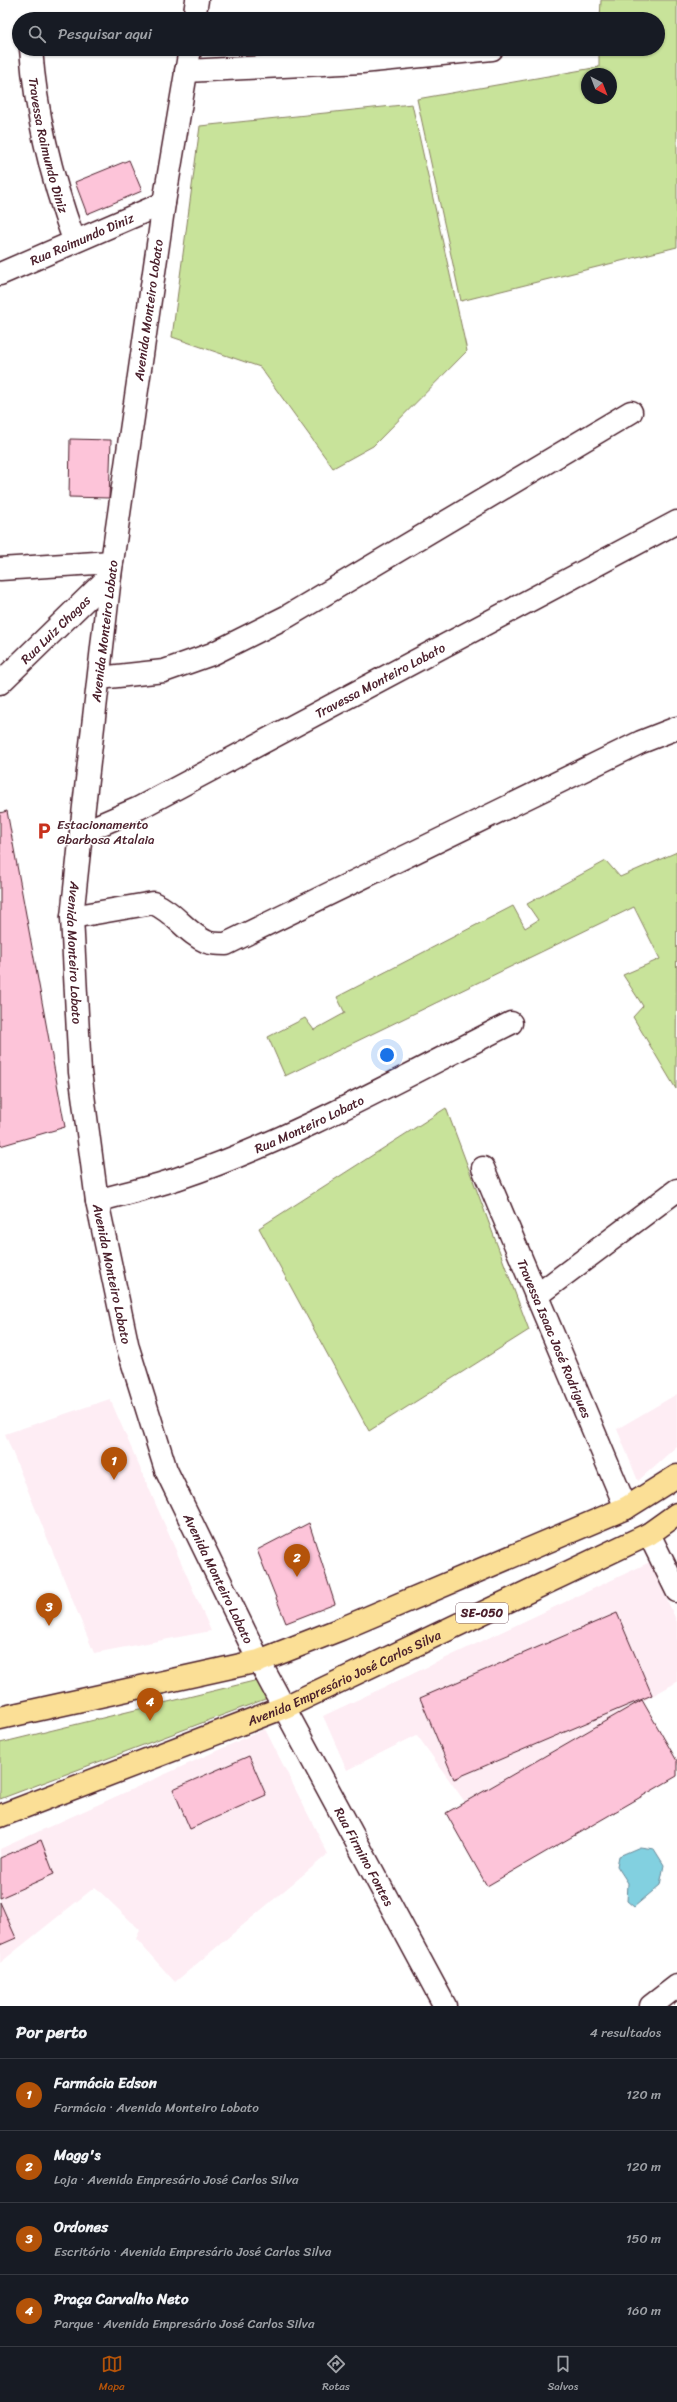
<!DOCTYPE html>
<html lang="pt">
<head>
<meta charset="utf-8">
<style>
	:root { --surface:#171b24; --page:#20242c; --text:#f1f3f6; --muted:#9ea1a6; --line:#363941; --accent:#b45309 }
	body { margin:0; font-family:Sriracha,sans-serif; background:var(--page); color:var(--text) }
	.compass { position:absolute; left:581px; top:68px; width:36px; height:36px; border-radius:50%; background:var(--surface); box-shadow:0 1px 3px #0004; rotate:138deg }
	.you { position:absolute; left:387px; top:1055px; width:14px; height:14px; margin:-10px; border:3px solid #fff; border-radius:50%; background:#1a73e8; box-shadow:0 0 0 6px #1a73e833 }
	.badge { display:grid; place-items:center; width:26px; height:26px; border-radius:50%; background:var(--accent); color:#fff; font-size:13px; font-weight:700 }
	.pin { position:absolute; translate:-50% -33px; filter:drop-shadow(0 1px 2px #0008) }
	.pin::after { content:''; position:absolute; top:21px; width:14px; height:12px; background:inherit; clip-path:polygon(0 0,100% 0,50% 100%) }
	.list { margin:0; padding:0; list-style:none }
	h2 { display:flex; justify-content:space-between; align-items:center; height:52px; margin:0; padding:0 16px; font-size:17px }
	h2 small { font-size:13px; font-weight:400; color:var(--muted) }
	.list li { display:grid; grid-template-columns:26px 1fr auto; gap:12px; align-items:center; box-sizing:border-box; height:72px; padding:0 16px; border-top:1px solid var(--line) }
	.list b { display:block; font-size:15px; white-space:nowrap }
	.list p { margin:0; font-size:13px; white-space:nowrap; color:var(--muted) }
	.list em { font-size:13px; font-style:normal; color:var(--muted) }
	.icon { flex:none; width:22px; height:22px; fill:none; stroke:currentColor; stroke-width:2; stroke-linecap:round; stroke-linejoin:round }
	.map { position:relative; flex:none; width:677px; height:2006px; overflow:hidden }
	.search { position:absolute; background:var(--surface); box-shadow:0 1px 3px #0004; left:12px; right:12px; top:12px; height:44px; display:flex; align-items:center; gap:10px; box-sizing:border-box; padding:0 14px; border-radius:22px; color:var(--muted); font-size:15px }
	.sheet { height:340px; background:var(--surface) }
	nav { display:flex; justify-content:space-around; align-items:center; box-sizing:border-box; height:56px; border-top:1px solid var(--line); background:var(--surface); font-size:11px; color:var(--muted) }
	nav a { display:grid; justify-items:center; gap:2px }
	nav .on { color:var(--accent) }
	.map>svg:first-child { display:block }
</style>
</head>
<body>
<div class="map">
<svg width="677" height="2006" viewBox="0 0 677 2006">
	<rect width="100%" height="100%" fill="#fff"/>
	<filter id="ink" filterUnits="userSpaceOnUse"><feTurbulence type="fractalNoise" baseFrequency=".025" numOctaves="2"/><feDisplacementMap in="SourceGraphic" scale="8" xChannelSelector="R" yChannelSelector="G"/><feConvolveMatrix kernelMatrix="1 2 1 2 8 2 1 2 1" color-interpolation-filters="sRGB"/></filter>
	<g filter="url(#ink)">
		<g fill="#feedf4">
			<polygon points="677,1394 677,1446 638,1481 617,1429"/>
			<polygon points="110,1399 211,1631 94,1653 5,1434"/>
			<polygon points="650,1562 677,1622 677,1682 465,1802 417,1735 347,1770 323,1716"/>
			<polygon points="265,1729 328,1854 175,1982 136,1939 140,1930 95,1887 0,1963 0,1849"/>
		</g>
		<g fill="#c8e39a" stroke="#898162" fill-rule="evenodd">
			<path d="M601 0H677V247L461 301 417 99 599 67V49H658V19H600ZM587 74H611V98H587Z"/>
			<polygon points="412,104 467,351 373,446 333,468 260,367 172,337 200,126"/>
			<polygon points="677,852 676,1089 633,1017 643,1006 623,975 660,959 634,907 285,1076 268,1037 305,1018 314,1030 345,1013 337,997 513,906 525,928 538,920 527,904 606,861 620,877"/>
			<polygon points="446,1108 529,1330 369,1431 259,1228"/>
			<polygon points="258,1680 268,1698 0,1799 0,1743"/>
		</g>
		<polygon fill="#82d0e0" stroke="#6c8998" points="640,1847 654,1849 664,1865 660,1885 634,1907 627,1901 628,1883 617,1866 619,1856"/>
		<g fill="#fdc4d9" stroke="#4a1f2b">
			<polygon points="129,160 142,191 87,214 75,182"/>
			<polygon points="70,439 111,440 109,498 69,497"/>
			<polygon points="7,811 65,1127 0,1146 0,813"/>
			<polygon points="309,1523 335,1604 286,1623 257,1550"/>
			<polygon points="617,1613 652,1695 454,1779 420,1698"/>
			<polygon points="642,1700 677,1761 677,1776 487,1886 446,1813"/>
			<polygon points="249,1756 266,1795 190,1829 173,1789"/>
			<polygon points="41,1840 54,1874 0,1898 0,1858"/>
			<polygon points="0,1902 16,1938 0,1945"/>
		</g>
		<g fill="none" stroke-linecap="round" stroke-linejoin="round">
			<g stroke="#4a1f2b" stroke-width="25">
				<g id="minor">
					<polyline points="194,19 197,0"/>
					<path id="s1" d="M31 49C36 116 51 177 74 240"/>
					<path id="s2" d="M190 49 164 203 110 576 81 833 72 917 80 1072 97 1201 128 1348 166 1470 259 1661 445 2006"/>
					<polyline points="186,71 362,62 492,49"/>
					<path id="s3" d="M0 274 164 203"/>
					<polyline points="0,569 112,562"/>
					<polyline points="99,678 164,671 212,654 288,616 631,412"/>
					<path id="s4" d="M0 683 110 576"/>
					<path id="s5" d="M81 833 139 808 677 522"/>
					<path d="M72 917 153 903C175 912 186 933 207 942 212 944 220 944 226 944L641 742 677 728"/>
					<path id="s6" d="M483 1168 626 1508"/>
					<path id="s7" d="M97 1201C125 1193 154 1187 182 1177 294 1139 405 1076 511 1023"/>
					<polyline points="536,1296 677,1190"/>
					<polyline points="649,1534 677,1591"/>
					<polyline points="651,2006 677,1986"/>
				</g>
			</g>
			<g stroke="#4a1f2b" stroke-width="25">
				<g id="major">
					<polyline points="0,1718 259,1661 341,1629 626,1508 677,1476"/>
					<path id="s8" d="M0 1816 285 1707 649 1534 677 1514"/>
				</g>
			</g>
			<use href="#minor" stroke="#fff" stroke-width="22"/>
			<use href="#major" stroke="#fbdf96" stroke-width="22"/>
		</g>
	</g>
	<defs>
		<g id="parking-bare" transform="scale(1.38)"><path d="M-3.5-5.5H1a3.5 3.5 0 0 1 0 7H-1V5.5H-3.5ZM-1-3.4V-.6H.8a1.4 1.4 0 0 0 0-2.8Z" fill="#c8321e" stroke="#fff" stroke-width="2.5" paint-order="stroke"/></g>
	</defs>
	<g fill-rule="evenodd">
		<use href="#parking-bare" x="44" y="831"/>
	</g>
	<g text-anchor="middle" stroke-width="3" stroke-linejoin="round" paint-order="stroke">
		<rect fill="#fff" stroke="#80626b" stroke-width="1" x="456" y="1603" width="52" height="20" rx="3"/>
		<g font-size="12" font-weight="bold" fill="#4a1f2b">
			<text x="482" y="1617">SE-050</text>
		</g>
		<g font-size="13" fill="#4a1f2b" stroke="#fff">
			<text dy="5" stroke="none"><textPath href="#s1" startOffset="98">Travessa Raimundo Diniz</textPath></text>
			<text dy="5" stroke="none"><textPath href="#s3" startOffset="89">Rua Raimundo Diniz</textPath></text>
			<text transform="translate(148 310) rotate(-82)" y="5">Avenida Monteiro Lobato</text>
			<text dy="5" stroke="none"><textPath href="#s4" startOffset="77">Rua Luiz Chagas</textPath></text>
			<text transform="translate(104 631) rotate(-83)" y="5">Avenida Monteiro Lobato</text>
			<text dy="5" stroke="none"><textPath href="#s5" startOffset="336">Travessa Monteiro Lobato</textPath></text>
			<text dy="5" stroke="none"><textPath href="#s2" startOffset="912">Avenida Monteiro Lobato</textPath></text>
			<text dy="5" stroke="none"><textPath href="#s7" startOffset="226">Rua Monteiro Lobato</textPath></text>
			<text dy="5" stroke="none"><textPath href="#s2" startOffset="1236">Avenida Monteiro Lobato</textPath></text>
			<text dy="5" stroke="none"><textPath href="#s6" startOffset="185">Travessa Isaac José Rodrigues</textPath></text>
			<text dy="5" stroke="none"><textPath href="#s2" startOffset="1560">Avenida Monteiro Lobato</textPath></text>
			<text dy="5" stroke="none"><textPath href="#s8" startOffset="371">Avenida Empresário José Carlos Silva</textPath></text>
			<text dy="5" stroke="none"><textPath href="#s2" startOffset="1874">Rua Firmino Fontes</textPath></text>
		</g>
		<g font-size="13" fill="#4a1f2b" stroke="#fff" text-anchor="start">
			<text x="57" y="829">Estacionamento<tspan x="57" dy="15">Gbarbosa Atalaia</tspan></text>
		</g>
	</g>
</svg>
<svg class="compass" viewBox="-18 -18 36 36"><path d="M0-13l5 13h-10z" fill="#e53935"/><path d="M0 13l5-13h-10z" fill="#9ea1a6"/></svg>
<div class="you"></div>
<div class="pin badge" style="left:114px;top:1480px">1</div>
<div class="pin badge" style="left:297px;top:1577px">2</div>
<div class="pin badge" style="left:49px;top:1626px">3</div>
<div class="pin badge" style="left:150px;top:1721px">4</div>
<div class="search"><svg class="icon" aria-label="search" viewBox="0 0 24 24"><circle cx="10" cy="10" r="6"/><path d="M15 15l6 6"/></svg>Pesquisar aqui</div>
</div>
<section class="sheet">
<h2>Por perto<small>4 resultados</small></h2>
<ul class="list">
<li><span class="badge">1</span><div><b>Farmácia Edson</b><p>Farmácia · Avenida Monteiro Lobato</p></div><em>120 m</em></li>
<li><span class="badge">2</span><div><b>Magg's</b><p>Loja · Avenida Empresário José Carlos Silva</p></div><em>120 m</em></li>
<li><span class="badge">3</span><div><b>Ordones</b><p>Escritório · Avenida Empresário José Carlos Silva</p></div><em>150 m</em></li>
<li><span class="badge">4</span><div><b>Praça Carvalho Neto</b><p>Parque · Avenida Empresário José Carlos Silva</p></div><em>160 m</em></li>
</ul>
</section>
<nav>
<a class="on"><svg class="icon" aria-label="map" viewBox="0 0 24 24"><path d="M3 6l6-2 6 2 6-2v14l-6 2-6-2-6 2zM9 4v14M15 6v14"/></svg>Mapa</a>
<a><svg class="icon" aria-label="directions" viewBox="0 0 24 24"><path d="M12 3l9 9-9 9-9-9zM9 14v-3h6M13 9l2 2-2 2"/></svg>Rotas</a>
<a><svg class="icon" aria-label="saved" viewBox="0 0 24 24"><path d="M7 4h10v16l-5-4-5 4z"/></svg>Salvos</a>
</nav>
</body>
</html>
